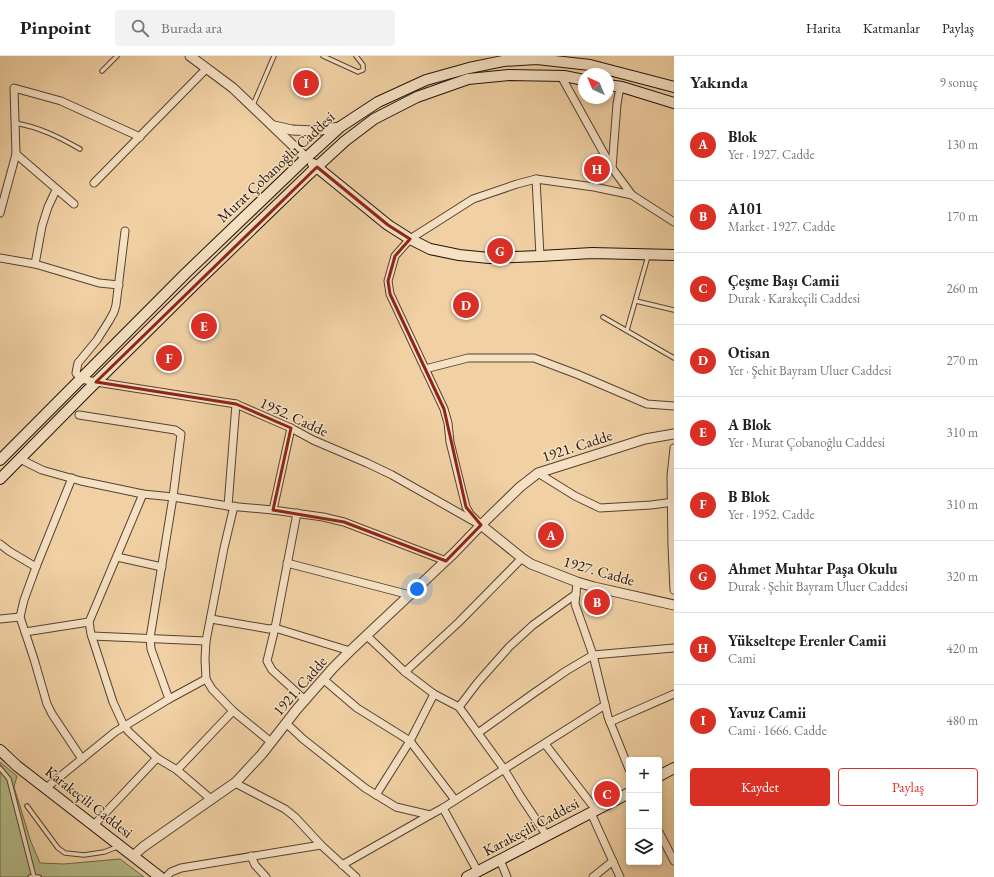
<!DOCTYPE html>
<html lang="tr">
<head>
<meta charset="utf-8">
<style>
	:root { --surface:#fff; --page:#f2f2f2; --text:#222; --muted:#767676; --line:#e0e0e0; --accent:#d93025 }
	body { margin:0; font-family:"EB Garamond",serif; background:var(--page); color:var(--text) }
	.controls { position:absolute; right:12px; bottom:12px; display:grid; overflow:hidden; border-radius:4px; box-shadow:0 2px 6px #0003 }
	.controls button { width:36px; height:36px; display:grid; place-items:center; padding:0; border:0; border-bottom:1px solid var(--line); background:var(--surface); color:var(--text); font:20px sans-serif }
	.compass { position:absolute; left:578px; top:12px; width:36px; height:36px; border-radius:50%; background:var(--surface); box-shadow:0 2px 6px #0003; rotate:316deg }
	.you { position:absolute; left:417px; top:533px; width:14px; height:14px; margin:-10px; border:3px solid #fff; border-radius:50%; background:#1a73e8; box-shadow:0 0 0 6px #1a73e833 }
	.badge { display:grid; place-items:center; width:26px; height:26px; border-radius:50%; background:var(--accent); color:#fff; font-size:13px; font-weight:700 }
	.pin { position:absolute; translate:-50% -50%; border:2px solid #fff; box-shadow:0 1px 4px #0006 }
	.list { margin:0; padding:0; list-style:none }
	h2 { display:flex; justify-content:space-between; align-items:center; height:52px; margin:0; padding:0 16px; font-size:17px }
	h2 small { font-size:13px; font-weight:400; color:var(--muted) }
	.list li { display:grid; grid-template-columns:26px 1fr auto; gap:12px; align-items:center; box-sizing:border-box; height:72px; padding:0 16px; border-top:1px solid var(--line) }
	.list b { display:block; font-size:15px; white-space:nowrap }
	.list p { margin:0; font-size:13px; white-space:nowrap; color:var(--muted) }
	.list em { font-size:13px; font-style:normal; color:var(--muted) }
	.actions { display:flex; gap:8px; padding:12px 16px }
	.actions a { flex:1; padding:9px 0; border:1px solid var(--accent); border-radius:4px; text-align:center; font-size:14px; color:var(--accent) }
	.actions .main { background:var(--accent); color:#fff }
	.icon { flex:none; width:22px; height:22px; fill:none; stroke:currentColor; stroke-width:2; stroke-linecap:round; stroke-linejoin:round }
	.map { position:relative; flex:none; width:674px; height:821px; overflow:hidden }
	header { display:flex; align-items:center; gap:24px; box-sizing:border-box; height:56px; padding:0 20px; background:var(--surface); border-bottom:1px solid var(--line) }
	header strong { font-size:19px }
	nav { display:flex; gap:22px; margin-inline-start:auto; font-size:14px }
	.search { width:280px; height:36px; background:var(--page); display:flex; align-items:center; gap:10px; box-sizing:border-box; padding:0 14px; border-radius:4px; color:var(--muted); font-size:15px }
	main { display:flex }
	aside { flex:1; background:var(--surface) }
	.map>svg:first-child { display:block }
</style>
</head>
<body>
<header>
<strong>Pinpoint</strong>
<div class="search"><svg class="icon" aria-label="search" viewBox="0 0 24 24"><circle cx="10" cy="10" r="6"/><path d="M15 15l6 6"/></svg>Burada ara</div>
<nav><a>Harita</a><a>Katmanlar</a><a>Paylaş</a></nav>
</header>
<main>
<div class="map">
<svg width="674" height="821" viewBox="0 0 674 821">
	<rect width="100%" height="100%" fill="#f1d1a4"/>
	<filter id="stains"><feTurbulence type="fractalNoise" baseFrequency=".005" numOctaves="4"/><feColorMatrix values="0 0 0 0 .2 0 0 0 0 .09 0 0 0 0 .02 0 0 0 .5 -.17"/></filter>
	<radialGradient id="worn" r=".72"><stop offset=".6" stop-color="#630" stop-opacity="0"/><stop offset="1" stop-color="#630" stop-opacity=".3"/></radialGradient>
	<polygon fill="#b5bd8a" stroke="#6b684a" points="0,706 17,720 14,731 31,786 40,807 64,808 120,803 144,821 0,821"/>
	<g fill="none" stroke-linecap="round" stroke-linejoin="round">
		<g stroke="#554231" stroke-width="5.5">
			<g id="service">
				<polyline points="323,0 358,16 363,14 363,9 356,0"/>
				<polyline points="102,15 117,0"/>
				<polyline points="253,49 274,0"/>
				<path d="M15 67C39 71 59 81 80 93"/>
				<polyline points="636,245 674,254"/>
				<polyline points="603,261 674,302"/>
				<polyline points="627,274 648,200"/>
				<polyline points="0,712 9,723 34,821"/>
				<polyline points="27,750 58,792 65,797 84,799 104,796 117,791"/>
				<polyline points="30,821 39,821"/>
			</g>
		</g>
		<g stroke="#554231" stroke-width="9">
			<g id="minor">
				<polyline points="561,20 612,112 632,139"/>
				<polyline points="16,98 74,148"/>
				<polyline points="612,112 617,48 620,31"/>
				<polyline points="536,123 540,200"/>
				<polyline points="94,127 207,12"/>
				<polyline points="0,157 16,98 14,32 61,45 140,81"/>
				<polyline points="125,175 116,249 114,256 109,265 97,284 78,307 76,317 81,323 96,326 236,348 291,372 313,384 367,407 392,419 475,466"/>
				<polyline points="0,202 35,208 99,227 119,229"/>
				<polyline points="35,208 42,170 48,151 56,134"/>
				<polyline points="425,313 468,302 534,302 579,319 647,348 674,350"/>
				<polyline points="79,359 175,374 181,378 173,441 150,582 151,593 169,643"/>
				<polyline points="674,392 671,420 672,490 674,534"/>
				<polyline points="20,403 42,414 81,425 143,438 173,441 228,450 273,454 323,461 344,466 446,505"/>
				<polyline points="538,417 575,440 600,452 651,449 674,446"/>
				<polyline points="72,422 36,511 24,544 20,561 34,603 47,648 52,658 82,703"/>
				<polyline points="143,438 89,566 91,578 113,646 124,670 129,676 157,702 177,714 212,744"/>
				<polyline points="228,450 236,348"/>
				<polyline points="234,450 224,492 206,585 205,603 206,623 212,633 233,655 271,686"/>
				<polyline points="273,454 291,372"/>
				<polyline points="297,457 275,572 267,605 272,614 305,644"/>
				<polyline points="481,469 470,458 466,451 450,386 448,367 444,353 390,238 388,225 395,200 410,183 473,143 517,128 536,123 594,131 632,139 674,166"/>
				<polyline points="0,488 9,495 36,511"/>
				<polyline points="117,501 162,511"/>
				<polyline points="287,507 410,539"/>
				<polyline points="577,526 575,548 593,599 608,661 629,713"/>
				<polyline points="0,563 20,561"/>
				<polyline points="211,563 269,573 275,572 350,595"/>
				<polyline points="25,576 89,566"/>
				<polyline points="92,580 206,585"/>
				<polyline points="367,580 405,616 434,638 459,651 504,713 521,741 547,780"/>
				<polyline points="405,616 459,566 522,502"/>
				<polyline points="323,623 357,652 410,685 455,744"/>
				<polyline points="459,651 478,626 509,591 533,569 576,538"/>
				<polyline points="610,666 674,638"/>
				<polyline points="286,667 303,683 365,732 396,751 430,759 443,752 478,816"/>
				<polyline points="478,677 534,637 566,615 593,599 674,592"/>
				<polyline points="545,688 596,754"/>
				<polyline points="177,714 233,655"/>
				<polyline points="235,727 285,753 295,761 321,789 356,821"/>
				<polyline points="46,732 115,676 169,643 206,623"/>
				<polyline points="376,739 410,685 434,638"/>
				<polyline points="443,752 605,649"/>
				<polyline points="591,757 620,821"/>
				<polyline points="94,769 157,702"/>
				<polyline points="659,776 674,805"/>
				<polyline points="251,800 255,809 266,821"/>
				<polyline points="500,804 507,821"/>
				<polyline points="342,809 430,759"/>
				<polyline points="166,821 171,816 181,812 321,789"/>
				<polyline points="593,821 613,805"/>
			</g>
		</g>
		<g stroke="#554231" stroke-width="11">
			<g id="tertiary">
				<polyline points="190,0 233,32 306,102"/>
				<polyline points="274,70 292,74 314,75 340,71"/>
				<polyline points="481,469 522,502 531,508 577,526 594,531 674,549"/>
				<polyline points="133,800 143,791 236,726 262,698 297,653 333,612 350,595 454,497 481,469 520,431 538,417 645,383 674,378"/>
			</g>
		</g>
		<g stroke="#21130b" stroke-width="12">
			<g id="secondary">
				<polyline points="608,29 622,31 674,47"/>
				<polyline points="313,108 388,169 410,183 430,193 459,199 489,202 540,200 592,197 674,199"/>
				<polyline points="0,404 186,217 306,102 340,71 378,46 426,24 469,12 503,5 537,3 590,9 674,31"/>
				<polyline points="0,423 87,335 192,231 309,118 345,85 374,63 417,41 468,23 509,19 564,20 584,24"/>
				<polyline points="0,694 17,710 160,821"/>
				<polyline points="659,720 674,712"/>
				<polyline points="467,821 629,737"/>
			</g>
		</g>
		<use href="#service" stroke="#f6e1c4" stroke-width="3.5"/>
		<use href="#minor" stroke="#f6e1c4" stroke-width="7"/>
		<use href="#tertiary" stroke="#f6e1c4" stroke-width="9"/>
		<use href="#secondary" stroke="#f6e1c4" stroke-width="10"/>
	</g>
	<path fill="none" stroke="#8f2418" stroke-width="3" stroke-linejoin="round" d="M317 111 388 169 410 183 395 200 388 225 390 238 444 353 466 451 481 469 446 505 344 466 273 454 291 372 236 348 96 326Z"/>
	<g text-anchor="middle" stroke-width="3" stroke-linejoin="round" paint-order="stroke">
		<g font-size="15" fill="#21130b" stroke="#f6e1c4">
			<text transform="translate(276 111) rotate(-43)" y="5">Murat Çobanoğlu Caddesi</text>
			<text transform="translate(294 361) rotate(25)" y="5">1952. Cadde</text>
			<text transform="translate(577 390) rotate(-18)" y="5">1921. Cadde</text>
			<text transform="translate(599 515) rotate(16)" y="5">1927. Cadde</text>
			<text transform="translate(300 630) rotate(-49)" y="5">1921. Cadde</text>
			<text transform="translate(89 746) rotate(38)" y="5">Karakeçili Caddesi</text>
			<text transform="translate(531 771) rotate(-28)" y="5">Karakeçili Caddesi</text>
		</g>
	</g>
	<rect width="100%" height="100%" filter="url(#stains)"/>
	<rect width="100%" height="100%" fill="url(#worn)"/>
</svg>
<div class="controls">
<button>+</button>
<button>−</button>
<button><svg class="icon" aria-label="layers" viewBox="0 0 24 24"><path d="M12 4l9 5-9 5-9-5zM3 14l9 5 9-5"/></svg></button>
</div>
<svg class="compass" viewBox="-18 -18 36 36"><path d="M0-13l5 13h-10z" fill="#e53935"/><path d="M0 13l5-13h-10z" fill="#767676"/></svg>
<div class="you"></div>
<div class="pin badge" style="left:551px;top:479px">A</div>
<div class="pin badge" style="left:597px;top:546px">B</div>
<div class="pin badge" style="left:607px;top:738px">C</div>
<div class="pin badge" style="left:466px;top:249px">D</div>
<div class="pin badge" style="left:204px;top:270px">E</div>
<div class="pin badge" style="left:169px;top:302px">F</div>
<div class="pin badge" style="left:500px;top:195px">G</div>
<div class="pin badge" style="left:597px;top:113px">H</div>
<div class="pin badge" style="left:306px;top:27px">I</div>
</div>
<aside>
<h2>Yakında<small>9 sonuç</small></h2>
<ul class="list">
<li><span class="badge">A</span><div><b>Blok</b><p>Yer · 1927. Cadde</p></div><em>130 m</em></li>
<li><span class="badge">B</span><div><b>A101</b><p>Market · 1927. Cadde</p></div><em>170 m</em></li>
<li><span class="badge">C</span><div><b>Çeşme Başı Camii</b><p>Durak · Karakeçili Caddesi</p></div><em>260 m</em></li>
<li><span class="badge">D</span><div><b>Otisan</b><p>Yer · Şehit Bayram Uluer Caddesi</p></div><em>270 m</em></li>
<li><span class="badge">E</span><div><b>A Blok</b><p>Yer · Murat Çobanoğlu Caddesi</p></div><em>310 m</em></li>
<li><span class="badge">F</span><div><b>B Blok</b><p>Yer · 1952. Cadde</p></div><em>310 m</em></li>
<li><span class="badge">G</span><div><b>Ahmet Muhtar Paşa Okulu</b><p>Durak · Şehit Bayram Uluer Caddesi</p></div><em>320 m</em></li>
<li><span class="badge">H</span><div><b>Yükseltepe Erenler Camii</b><p>Cami</p></div><em>420 m</em></li>
<li><span class="badge">I</span><div><b>Yavuz Camii</b><p>Cami · 1666. Cadde</p></div><em>480 m</em></li>
</ul>
<div class="actions"><a class="main">Kaydet</a><a>Paylaş</a></div>
</aside>
</main>
</body>
</html>
